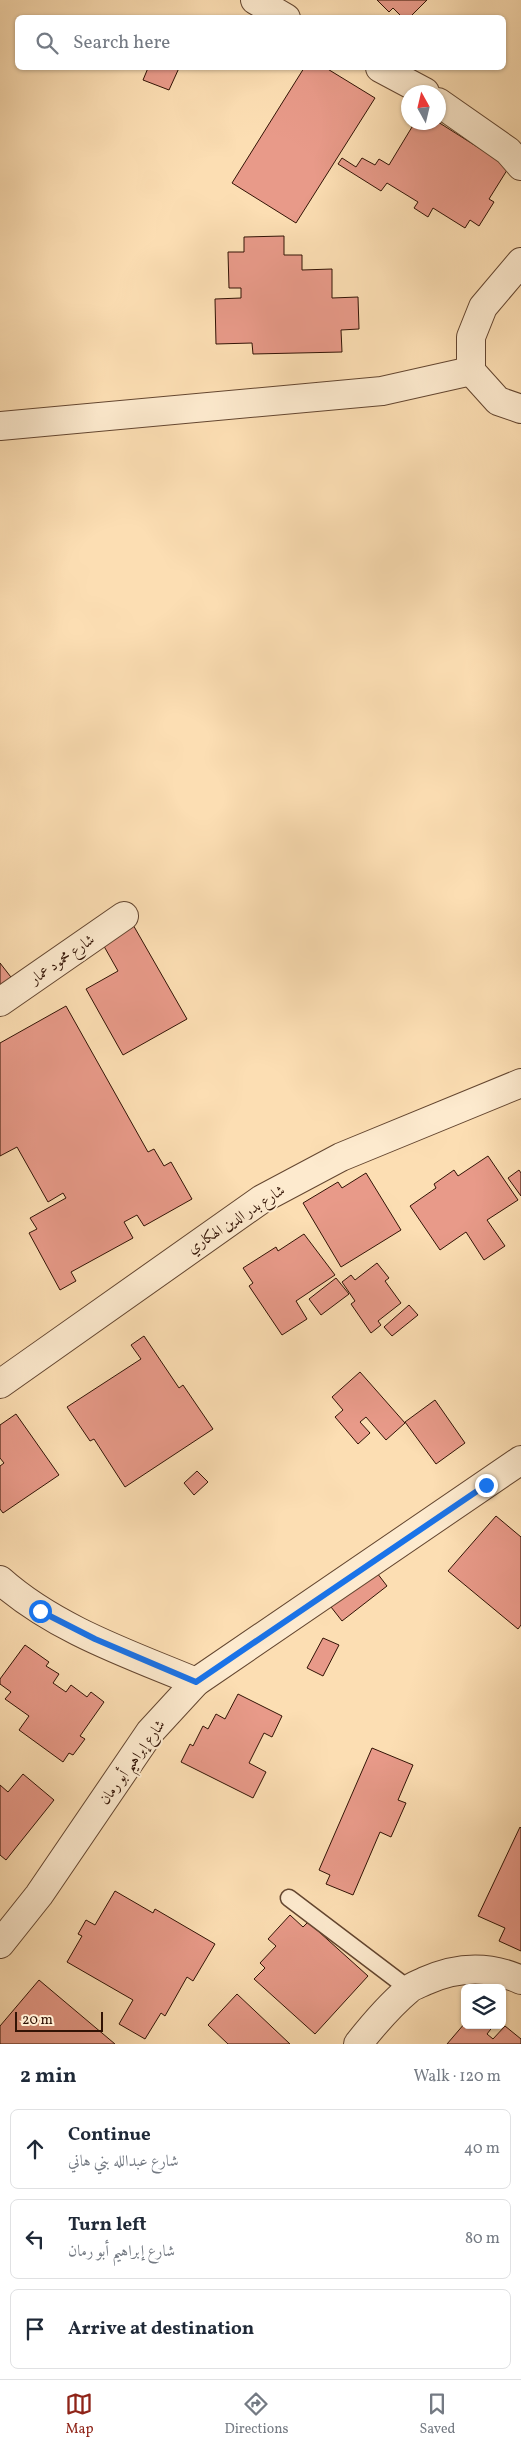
<!DOCTYPE html>
<html lang="en">
<head>
<meta charset="utf-8">
<style>
	:root { --surface:#fff; --page:#f2f2f3; --text:#1f2937; --muted:#747a83; --line:#e0e1e3; --accent:#8f2418 }
	body { margin:0; font-family:Vollkorn,Amiri,serif; background:var(--page); color:var(--text) }
	.controls { position:absolute; right:15px; bottom:15px; display:grid; overflow:hidden; border-radius:8px; box-shadow:0 1px 4px #0004 }
	.controls button { width:45px; height:45px; display:grid; place-items:center; padding:0; border:0; border-bottom:1px solid var(--line); background:var(--surface); color:var(--text); font:25px sans-serif }
	.compass { position:absolute; left:401px; top:85px; width:45px; height:45px; border-radius:50%; background:var(--surface); box-shadow:0 1px 4px #0004; rotate:352deg }
	.scale { position:absolute; left:15px; bottom:12px; width:88px; box-sizing:border-box; padding-left:5px; border:2px solid #321305; border-top:0; font-size:14px; line-height:18px; white-space:nowrap; color:#321305; -webkit-text-stroke:4px #fdeace; paint-order:stroke }
	.stop { position:absolute; width:15px; height:15px; margin:-11px; border:4px solid #1a73e8; border-radius:50%; background:#fff }
	.stop.end { background:#1a73e8; border-color:#fff; box-shadow:0 1px 5px #0008 }
	.list { margin:0; padding:0; list-style:none }
	h2 { display:flex; justify-content:space-between; align-items:center; height:65px; margin:0; padding:0 20px; font-size:21px }
	h2 small { font-size:16px; font-weight:400; color:var(--muted) }
	.list li { display:grid; grid-template-columns:32px 1fr auto; gap:15px; align-items:center; box-sizing:border-box; height:80px; margin:0 10px 10px; padding:0 10px; border:1px solid var(--line); border-radius:8px }
	.list b { display:block; font-size:19px; white-space:nowrap }
	.list p { margin:0; font-size:16px; white-space:nowrap; color:var(--muted) }
	.list em { font-size:16px; font-style:normal; color:var(--muted) }
	.icon { flex:none; width:28px; height:28px; fill:none; stroke:currentColor; stroke-width:2; stroke-linecap:round; stroke-linejoin:round }
	.map { position:relative; flex:none; width:521px; height:2044px; overflow:hidden }
	.search { position:absolute; background:var(--surface); box-shadow:0 1px 4px #0004; left:15px; right:15px; top:15px; height:55px; display:flex; align-items:center; gap:12px; box-sizing:border-box; padding:0 18px; border-radius:8px; color:var(--muted); font-size:19px }
	.sheet { height:335px; background:var(--surface) }
	nav { display:flex; justify-content:space-around; align-items:center; box-sizing:border-box; height:70px; border-top:1px solid var(--line); background:var(--surface); font-size:14px; color:var(--muted) }
	nav a { display:grid; justify-items:center; gap:2px }
	nav .on { color:var(--accent) }
	.map>svg:first-child { display:block }
</style>
</head>
<body>
<div class="map">
<svg width="521" height="2044" viewBox="0 0 521 2044">
	<rect width="100%" height="100%" fill="#fcdeb3"/>
	<filter id="stains"><feTurbulence type="fractalNoise" baseFrequency=".004" numOctaves="4"/><feColorMatrix values="0 0 0 0 .2 0 0 0 0 .09 0 0 0 0 .02 0 0 0 .5 -.17"/></filter>
	<radialGradient id="worn" r=".72"><stop offset=".6" stop-color="#630" stop-opacity="0"/><stop offset="1" stop-color="#630" stop-opacity=".3"/></radialGradient>
	<g fill="#e89a89" stroke="#321305">
		<polygon points="377,0 427,0 409,18 403,18 393,8 389,12"/>
		<polygon points="148,68 179,68 169,90 143,80"/>
		<polygon points="304,68 326,68 375,98 296,223 232,183"/>
		<polygon points="415,122 438,122 509,167 489,199 494,202 479,226 470,220 465,228 433,208 428,217 414,208 418,202 387,183 381,191 338,164 342,158 356,167 362,158 375,165 379,159 389,165"/>
		<polygon points="284,236 284,255 302,255 302,270 332,269 332,298 358,297 359,329 341,330 342,352 253,354 252,343 216,344 215,299 241,298 241,288 229,288 228,252 244,252 244,237"/>
		<polygon points="132,923 187,1019 123,1055 86,989 118,971 101,941"/>
		<polygon points="0,963 14,981 0,991"/>
		<polygon points="66,1006 148,1152 154,1149 164,1166 171,1162 192,1199 144,1226 137,1215 124,1222 133,1238 71,1272 76,1281 60,1290 29,1233 37,1229 30,1218 66,1198 63,1193 48,1202 17,1147 0,1156 0,1043"/>
		<polygon points="488,1156 518,1200 487,1220 505,1246 484,1260 466,1232 440,1250 410,1206 436,1188 434,1184 454,1170 458,1176"/>
		<polygon points="519,1170 521,1173 521,1196 508,1178"/>
		<polygon points="366,1173 401,1230 341,1267 303,1203 338,1182 342,1188"/>
		<polygon points="304,1234 335,1275 296,1301 307,1319 282,1335 249,1286 253,1283 243,1268 276,1247 278,1251"/>
		<polygon points="377,1263 389,1278 385,1281 401,1303 378,1321 381,1325 371,1333 351,1304 355,1301 342,1282 351,1275 355,1280"/>
		<polygon points="336,1278 349,1294 321,1315 309,1299"/>
		<polygon points="409,1305 418,1315 392,1336 384,1327"/>
		<polygon points="144,1336 179,1388 183,1385 213,1429 125,1487 94,1439 90,1441 67,1407 141,1359 131,1345"/>
		<polygon points="360,1372 405,1423 386,1440 366,1417 360,1422 370,1433 358,1444 335,1417 343,1410 332,1397"/>
		<polygon points="435,1400 465,1443 436,1464 405,1422"/>
		<polygon points="16,1414 59,1475 3,1513 0,1509 0,1466 4,1463 0,1458 0,1425"/>
		<polygon points="197,1471 208,1482 194,1495 184,1483"/>
		<polygon points="496,1516 521,1537 521,1625 518,1629 448,1571"/>
		<polygon points="377,1573 387,1586 342,1621 331,1607"/>
		<polygon points="323,1638 339,1645 323,1676 307,1668"/>
		<polygon points="25,1645 49,1662 46,1666 59,1674 53,1683 66,1692 71,1685 87,1697 91,1692 104,1702 80,1736 85,1739 73,1755 69,1753 63,1762 19,1730 29,1716 5,1699 11,1692 0,1684 0,1679"/>
		<polygon points="238,1694 282,1716 272,1737 264,1733 249,1763 266,1772 253,1798 181,1762 190,1744 193,1746 203,1726 208,1729 216,1714 225,1719"/>
		<polygon points="372,1748 413,1765 398,1800 406,1803 391,1837 380,1832 353,1895 326,1884 330,1875 319,1870"/>
		<polygon points="23,1774 54,1800 6,1860 0,1855 0,1785 8,1792"/>
		<polygon points="520,1827 521,1828 521,1951 499,1941 505,1928 478,1916"/>
		<polygon points="115,1891 153,1913 155,1909 215,1944 193,1981 187,1977 165,2016 161,2013 145,2039 119,2024 133,2000 67,1962 82,1936 78,1934 86,1920 95,1925"/>
		<polygon points="290,1915 303,1927 308,1922 368,1976 315,2034 254,1979 265,1968 260,1963 276,1946 268,1939"/>
		<polygon points="39,1980 115,2044 0,2044 0,2026"/>
		<polygon points="237,1994 290,2044 228,2044 208,2025"/>
		<polygon points="465,2023 465,2025 494,2025 487,2034 493,2039 505,2026 521,2039 521,2044 447,2044"/>
	</g>
	<g fill="none" stroke-linecap="round" stroke-linejoin="round">
		<g stroke="#644630" stroke-width="19">
			<polyline id="service" points="289,1898 409,1989"/>
		</g>
		<g stroke="#644630" stroke-width="30">
			<g id="minor">
				<polyline points="255,0 286,18"/>
				<polyline points="380,68 425,92"/>
				<polyline points="438,102 508,151 521,166"/>
				<polyline points="521,262 483,307 471,337 471,371 498,401 521,409"/>
				<polyline points="0,426 382,391 471,371"/>
				<polyline points="0,1002 124,916"/>
				<polyline points="0,1384 262,1199 341,1157 521,1083"/>
				<path d="M0 1580C55 1629 129 1654 196 1682"/>
				<polyline points="0,1944 39,1895 150,1732 196,1682 521,1460"/>
				<path d="M358 2044C373 2025 389 2006 408 1990 412 1986 419 1984 425 1981 456 1967 489 1965 521 1980"/>
			</g>
		</g>
		<use href="#service" stroke="#fdeace" stroke-width="16"/>
		<use href="#minor" stroke="#fdeace" stroke-width="28"/>
	</g>
	<g fill="none" stroke-linecap="round" stroke-linejoin="round">
		<polyline stroke="#1a73e8" stroke-width="6" points="40,1611 95,1639 196,1682 486,1485"/>
	</g>
	<g text-anchor="middle" stroke-width="4" stroke-linejoin="round" paint-order="stroke">
		<g font-size="15" fill="#321305" stroke="#fdeace">
			<text transform="translate(62 959) rotate(-35)" y="5">شارع محمود عمار</text>
			<text transform="translate(236 1219) rotate(-33)" y="5">شارع بدر الدين الهكاري</text>
			<text transform="translate(132 1762) rotate(-54)" y="5">شارع إبراهيم أبو رمان</text>
		</g>
	</g>
	<rect width="100%" height="100%" filter="url(#stains)"/>
	<rect width="100%" height="100%" fill="url(#worn)"/>
</svg>
<div class="controls">
<button><svg class="icon" aria-label="layers" viewBox="0 0 24 24"><path d="M12 4l9 5-9 5-9-5zM3 14l9 5 9-5"/></svg></button>
</div>
<svg class="compass" viewBox="-18 -18 36 36"><path d="M0-13l5 13h-10z" fill="#e53935"/><path d="M0 13l5-13h-10z" fill="#747a83"/></svg>
<div class="scale">20 m</div>
<div class="stop" style="left:40px;top:1611px"></div>
<div class="stop end" style="left:486px;top:1485px"></div>
<div class="search"><svg class="icon" aria-label="search" viewBox="0 0 24 24"><circle cx="10" cy="10" r="6"/><path d="M15 15l6 6"/></svg>Search here</div>
</div>
<section class="sheet">
<h2>2 min<small>Walk · 120 m</small></h2>
<ul class="list">
<li><svg class="icon" aria-label="ahead" viewBox="0 0 24 24"><path d="M12 20V5M6 11l6-6 6 6"/></svg><div><b>Continue</b><p>شارع عبدالله بني هاني</p></div><em>40 m</em></li>
<li><svg class="icon" aria-label="left" viewBox="0 0 24 24"><path d="M17 20v-9H6M10 6l-5 5 5 5"/></svg><div><b>Turn left</b><p>شارع إبراهيم أبو رمان</p></div><em>80 m</em></li>
<li><svg class="icon" aria-label="arrive" viewBox="0 0 24 24"><path d="M6 21V4h12l-3 4 3 4H6"/></svg><div><b>Arrive at destination</b></div></li>
</ul>
</section>
<nav>
<a class="on"><svg class="icon" aria-label="map" viewBox="0 0 24 24"><path d="M3 6l6-2 6 2 6-2v14l-6 2-6-2-6 2zM9 4v14M15 6v14"/></svg>Map</a>
<a><svg class="icon" aria-label="directions" viewBox="0 0 24 24"><path d="M12 3l9 9-9 9-9-9zM9 14v-3h6M13 9l2 2-2 2"/></svg>Directions</a>
<a><svg class="icon" aria-label="saved" viewBox="0 0 24 24"><path d="M7 4h10v16l-5-4-5 4z"/></svg>Saved</a>
</nav>
</body>
</html>
